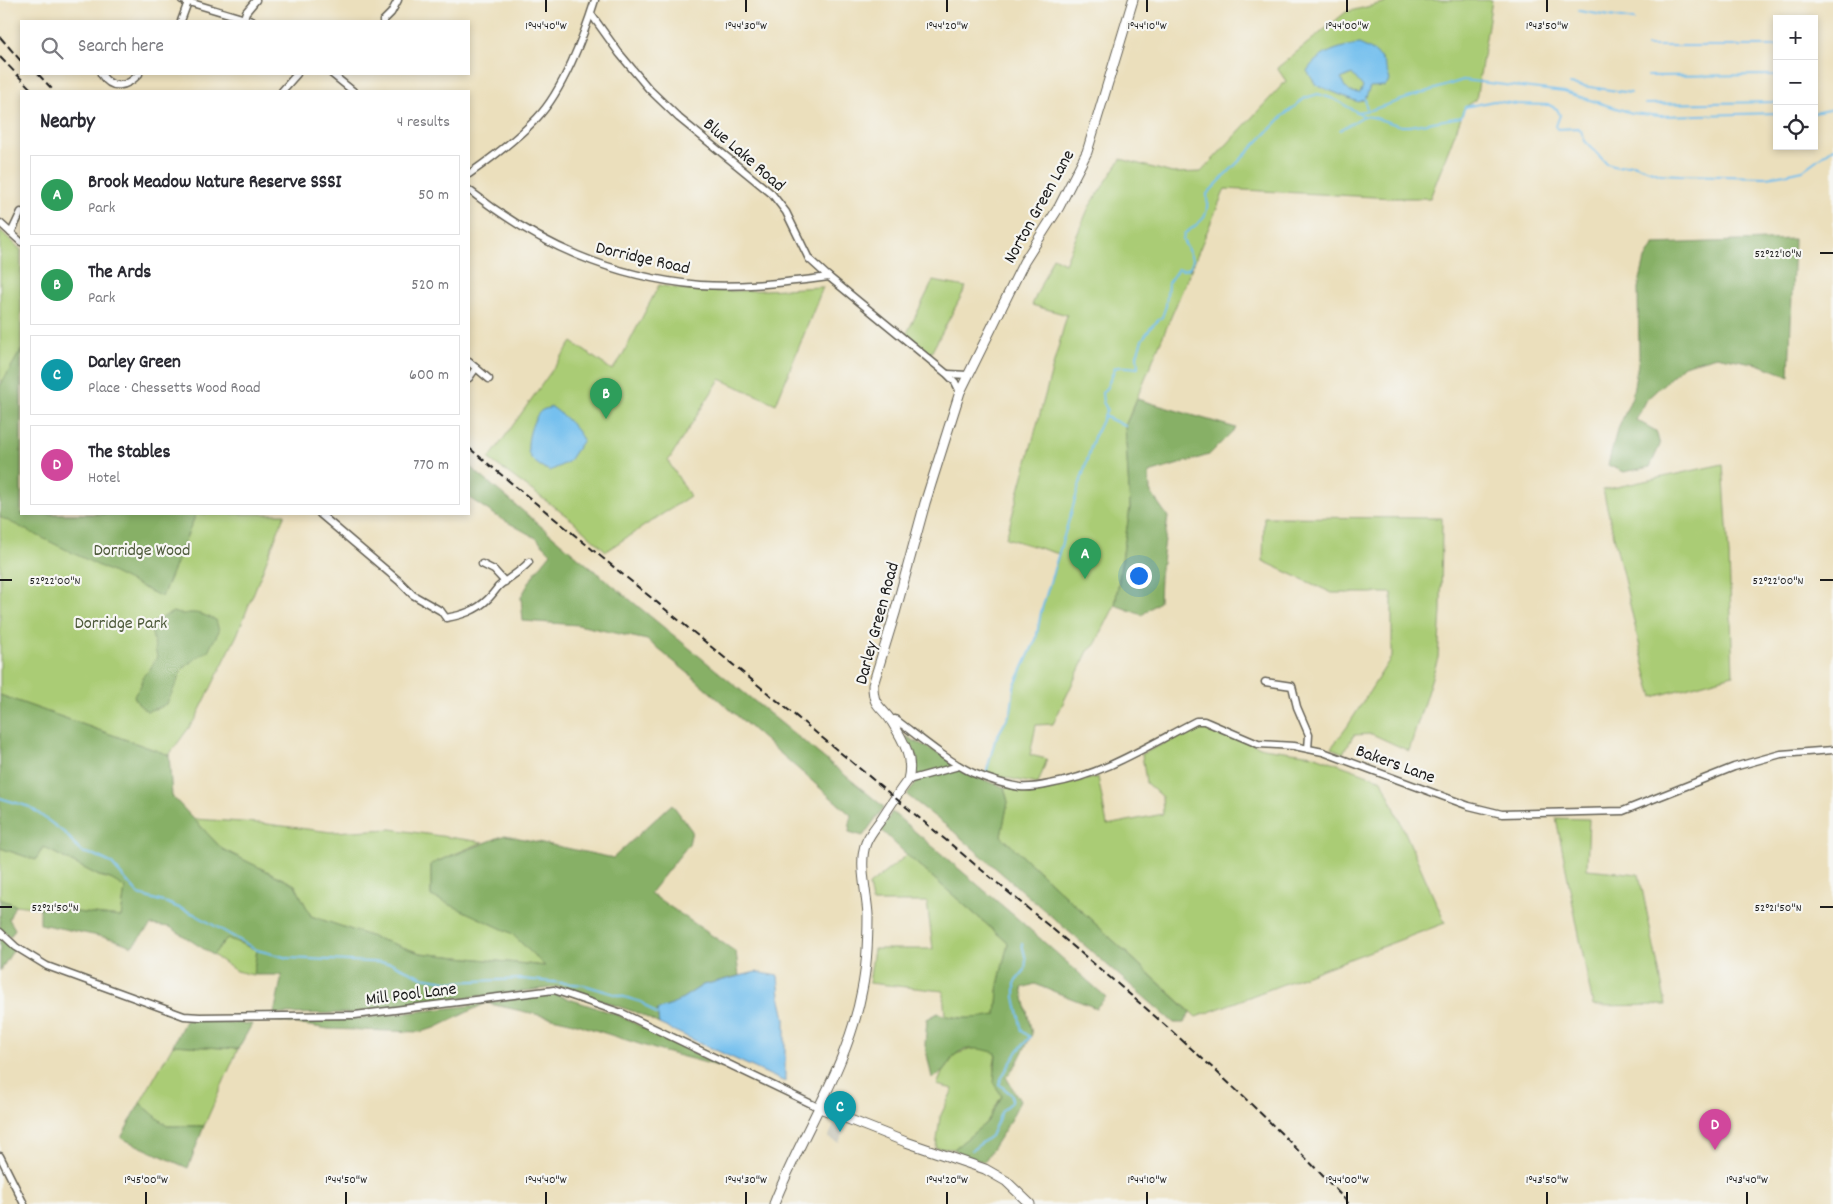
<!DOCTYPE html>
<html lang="en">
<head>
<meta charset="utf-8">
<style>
	:root { --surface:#fff; --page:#f2f2f3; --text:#2b2b33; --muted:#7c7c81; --line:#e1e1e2; --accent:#1a73e8 }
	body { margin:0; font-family:Dekko,sans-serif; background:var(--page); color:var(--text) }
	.controls { position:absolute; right:15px; top:15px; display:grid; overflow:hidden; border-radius:0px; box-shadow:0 2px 8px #0003 }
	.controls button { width:45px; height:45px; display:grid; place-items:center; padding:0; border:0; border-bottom:1px solid var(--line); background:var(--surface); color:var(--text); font:25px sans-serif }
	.you { position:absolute; left:1138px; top:575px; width:18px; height:18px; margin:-12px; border:4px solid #fff; border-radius:50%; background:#1a73e8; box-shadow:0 0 0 8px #1a73e833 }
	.badge { display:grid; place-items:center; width:32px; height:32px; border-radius:50%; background:var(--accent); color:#fff; font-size:16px; font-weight:700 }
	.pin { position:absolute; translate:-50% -41px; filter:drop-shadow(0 1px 2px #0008) }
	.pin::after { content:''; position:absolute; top:26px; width:18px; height:15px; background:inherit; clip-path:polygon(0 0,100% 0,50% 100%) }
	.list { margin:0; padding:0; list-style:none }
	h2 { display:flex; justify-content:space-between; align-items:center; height:65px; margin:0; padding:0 20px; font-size:21px }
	h2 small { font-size:16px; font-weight:400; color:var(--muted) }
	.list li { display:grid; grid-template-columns:32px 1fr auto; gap:15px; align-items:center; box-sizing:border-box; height:80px; margin:0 10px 10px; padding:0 10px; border:1px solid var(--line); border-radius:0px }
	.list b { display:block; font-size:19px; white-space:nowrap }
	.list p { margin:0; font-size:16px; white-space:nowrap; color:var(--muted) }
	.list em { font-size:16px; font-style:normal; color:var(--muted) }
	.icon { flex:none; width:28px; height:28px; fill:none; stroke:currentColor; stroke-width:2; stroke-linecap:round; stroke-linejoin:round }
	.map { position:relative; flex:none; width:1833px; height:1204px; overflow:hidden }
	.search { position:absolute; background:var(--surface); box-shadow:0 2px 8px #0003; left:20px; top:20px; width:450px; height:55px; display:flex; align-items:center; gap:12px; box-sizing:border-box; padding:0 18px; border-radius:0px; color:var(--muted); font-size:19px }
	.panel { position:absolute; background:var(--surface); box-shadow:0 2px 8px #0003; left:20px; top:90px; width:450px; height:425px; border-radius:0px }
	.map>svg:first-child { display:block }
</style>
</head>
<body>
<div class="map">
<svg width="1833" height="1204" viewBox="0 0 1833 1204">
	<rect width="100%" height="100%" fill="#f6f6f2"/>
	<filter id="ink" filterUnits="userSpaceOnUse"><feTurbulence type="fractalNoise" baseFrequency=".02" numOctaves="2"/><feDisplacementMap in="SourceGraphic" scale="10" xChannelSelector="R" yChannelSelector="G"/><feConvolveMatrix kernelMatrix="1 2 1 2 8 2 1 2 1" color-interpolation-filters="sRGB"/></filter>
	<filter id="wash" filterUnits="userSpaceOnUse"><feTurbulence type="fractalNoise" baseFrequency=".0096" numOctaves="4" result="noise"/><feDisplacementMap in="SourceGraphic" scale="20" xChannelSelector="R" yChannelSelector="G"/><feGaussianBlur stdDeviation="1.12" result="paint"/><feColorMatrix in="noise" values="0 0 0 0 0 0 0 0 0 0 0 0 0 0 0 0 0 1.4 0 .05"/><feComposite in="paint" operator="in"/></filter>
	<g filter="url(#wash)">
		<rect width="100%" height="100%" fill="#ebdfbc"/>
		<polygon fill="#c6c5b8" points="836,1120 847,1124 839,1143 828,1138"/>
		<g fill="#aacc75" stroke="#637448">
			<polygon points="1395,0 1492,0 1476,100 1465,107 1430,198 1393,198 1225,189 1125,426 1130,508 1115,605 1095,645 1088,651 1053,724 1036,725 1030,755 1047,759 1038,784 986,774 995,740 1011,712 1014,687 1036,639 1041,612 1059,554 1006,538 1067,315 1032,305 1053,257 1065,263 1089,207 1121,159 1172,173 1201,172 1286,81 1277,68 1346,12"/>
			<polygon points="0,230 21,250 21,514 285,514 237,635 196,718 169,755 0,695"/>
			<polygon points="933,281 966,287 930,355 906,335"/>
			<path d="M659 285C710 296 771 289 823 287L776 404 720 379 668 461 690 496 606 551 572 520 489 459 572 342 612 370 621 358Z"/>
			<polygon points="1723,464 1729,556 1733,675 1653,697 1646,673 1603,490"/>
			<polygon points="1264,517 1442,518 1441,611 1438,658 1409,751 1372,734 1354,735 1343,753 1331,748 1347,727 1392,656 1392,593 1332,593 1263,561"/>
			<path d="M1195 728H1215L1263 748 1313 755 1382 780 1445 923 1196 1017 1001 836 1008 802 1004 787C1036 792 1066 784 1098 777L1107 825 1163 814 1162 797 1146 783 1142 754Z"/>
			<polygon points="1556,818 1589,819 1587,869 1639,874 1666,1005 1593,1006"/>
			<polygon points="194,819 259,823 331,832 391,829 483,842 431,864 431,895 511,933 546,966 420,953 311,916 295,885 222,849"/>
			<polygon points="43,847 99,876 114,880 125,888 121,917 15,905 0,899 0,848 36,860"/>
			<polygon points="907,855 1008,943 999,981 996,1015 974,1019 945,1016 943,991 869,983 874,949 933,949 927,902 872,902 869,885"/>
			<polygon points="227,938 257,950 253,975 236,971 213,955"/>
			<polygon points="173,1045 238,1049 204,1126 167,1126 140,1103"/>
			<polygon points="976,1048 996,1052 994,1065 1002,1095 987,1122 954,1149 936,1148 940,1117 953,1089 937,1085 942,1073 956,1054"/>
		</g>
		<g fill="#87b066" stroke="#526641">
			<polygon points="1794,239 1789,376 1758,364 1716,356 1684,365 1645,401 1636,420 1656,431 1660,445 1650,467 1624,472 1608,465 1616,434 1632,397 1639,358 1638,288 1645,259 1654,244"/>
			<polygon points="21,350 21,514 196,514 162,597 0,517 0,386"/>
			<polygon points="1137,399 1236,428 1209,455 1149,473 1150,491 1168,517 1160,577 1159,602 1142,615 1115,605 1130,508 1125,426"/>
			<polygon points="469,466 585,563 884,807 863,836 849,832 851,815 688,673 647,640 578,625 523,621 521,597 534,574 551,553 536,538 500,518 469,498"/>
			<path d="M173 612C182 615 182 614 190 613 199 612 208 617 216 620L219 631 208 651 196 658 181 670 177 682 167 703 161 707 147 711 138 704 134 696 141 685 143 676 150 669 157 657 150 624Z"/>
			<path d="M0 695 169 755 172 796 222 849 295 885 311 916 420 953 545 966 511 933 431 896V864L505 835 613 858 672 804 692 831 689 844 650 893 736 952 739 976 703 985 672 1005 657 1010 659 1024 638 1013 560 987 418 1003 355 1013 274 1014 282 975H253L257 950 227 938 213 955 170 927 151 925 132 946 113 939 40 924V908L121 917 125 888C117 883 110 877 99 876L43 847 36 860 0 848Z"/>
			<polygon points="905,736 944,756 962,772 1004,787 1008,802 1001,836 1190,1012 1184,1023 1174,1023 953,831 907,795 917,782 917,758"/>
			<path d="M892 812 1018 919 1106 997 1096 1008 1035 984 1022 988 1032 1034 1016 1065 1006 1077 1020 1101 1006 1128 984 1162 961 1154 954 1149 987 1122 1002 1096 994 1084 996 1053C984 1049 964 1045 954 1056 945 1067 946 1072 932 1078L925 1045 927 1019 938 1013C955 1021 977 1018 996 1015L999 981 1008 943 907 855 881 830Z"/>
			<polygon points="0,899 15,905 9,919 15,929 10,937 0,928"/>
			<polygon points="0,936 14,949 0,971"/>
			<polygon points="554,994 618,1015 722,1067 661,1051 570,1022 486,1003"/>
			<polygon points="484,1004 435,1028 420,1032 328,1029 272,1020 354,1019"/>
			<polygon points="186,1019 252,1024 238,1049 173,1045"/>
			<polygon points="140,1103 167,1126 204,1126 188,1168 121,1138"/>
		</g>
		<g fill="#75c0ee" stroke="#486e85" fill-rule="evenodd">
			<path d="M1359 44C1380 53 1383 58 1390 80L1385 86 1370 87 1365 99 1358 102 1316 85 1307 71C1318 53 1339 47 1359 44ZM1352 74 1363 87 1360 93 1350 92 1345 87 1341 79Z"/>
			<path d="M552 407C562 414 578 429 583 440L568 462 550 471C543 468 536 464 531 458 523 449 532 418 541 411 543 409 549 408 552 407Z"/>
			<polygon points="756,972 778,976 780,996 785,1018 785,1082 659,1024 657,1010 672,1005 703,985"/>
		</g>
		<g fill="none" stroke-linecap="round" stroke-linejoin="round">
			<g stroke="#75c0ee" stroke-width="2">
				<polyline points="1579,11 1634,20"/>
				<polyline points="1647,46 1777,46"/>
				<polyline points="1647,76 1777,75"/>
				<polyline points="1569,84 1631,93"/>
				<polyline points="1365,99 1367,110"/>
				<polyline points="1645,104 1777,102"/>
				<polyline points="1357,112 1371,110 1463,80 1564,92 1632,113 1660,116 1777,113"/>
				<polyline points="1814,113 1833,109"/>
				<polyline points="1340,130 1364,116"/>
				<path d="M1104 416 1107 409 1103 402 1102 393 1107 387 1115 368C1121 365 1131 368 1138 368L1137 355 1142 340 1151 327 1162 317 1166 306 1168 283 1178 269 1183 270 1190 268 1193 260 1183 240 1184 234C1203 220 1209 219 1207 194L1283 116 1305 98 1318 94 1334 99 1364 116 1372 117 1401 126H1410L1461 117 1465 107 1494 101 1516 104 1549 105 1557 109 1560 115 1556 126 1558 129 1578 128 1581 131 1585 141 1607 164 1617 167 1632 164 1661 174 1680 175 1766 177 1780 175 1803 170 1833 148"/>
				<polyline points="986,774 995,740 1011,712 1014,687 1036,639 1041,612 1094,437 1104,416 1125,426"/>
				<polyline points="0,798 30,807 66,834 81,852 94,855 111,863 139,895 167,903 194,914 257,950 288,958 391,963 422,977 451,982 522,979 584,985 641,1002 657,1015"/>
				<polyline points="972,1150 991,1136 1002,1111 1012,1102 1012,1095 999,1084 1003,1075 1018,1051 1030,1037 1022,1031 1015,997 1015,982 1025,970 1026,960 1022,944"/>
			</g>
		</g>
	</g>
	<g filter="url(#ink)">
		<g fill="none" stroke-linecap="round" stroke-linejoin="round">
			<g stroke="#646054" stroke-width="9">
				<g id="street">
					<polyline points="182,0 252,21"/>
					<polyline points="591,14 619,53 649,89 679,118 772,194 786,212 809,259 829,277 947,374 955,382 960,392"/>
					<polyline points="244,18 246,12 256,0"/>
					<polyline points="181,21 188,2"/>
					<polyline points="383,21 391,13 398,0"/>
					<path d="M101 74C112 91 127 87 139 74"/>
					<polyline points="332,74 353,91"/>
					<polyline points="282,91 297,74"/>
					<path d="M469 174C493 157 517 139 537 118 563 91 584 35 595 0"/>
					<path d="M469 190C539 245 611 277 700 285 743 288 787 282 829 277"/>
					<polyline points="0,223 21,242"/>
					<polyline points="11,233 21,212"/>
					<polyline points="469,362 489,379"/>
					<polyline points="948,374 968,375"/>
					<polyline points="469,378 476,368"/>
					<path d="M320 514 399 581 413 595 441 611 446 618C462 615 476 611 488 599 492 595 495 591 498 587 509 577 519 573 529 562"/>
					<polyline points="482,564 494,570 505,582"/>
					<polyline points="1265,682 1292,686 1297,707 1309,735 1308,749"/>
					<path d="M891 720 895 719C918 736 947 761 973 773 988 779 1005 785 1020 787 1030 788 1041 786 1050 784 1103 775 1149 745 1196 721H1204L1258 744 1294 746 1323 752 1469 806 1502 814 1623 811 1734 767 1781 754 1833 750"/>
					<polyline points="908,780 959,766"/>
					<polyline points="0,932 16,947 47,966 184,1016 200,1017 355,1015 554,990 622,1013 820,1108"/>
					<polyline points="0,1156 24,1204"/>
				</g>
			</g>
			<g stroke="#646054" stroke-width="11">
				<g id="secondary">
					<polyline points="820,1108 906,1142 985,1169 1006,1181 1030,1204"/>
					<path d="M774 1204C802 1132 848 1067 862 990 867 966 868 939 868 915 867 894 858 862 866 843 869 835 875 828 880 821 889 807 898 793 908 780 914 758 903 740 892 722 881 705 873 708 873 685L895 613 925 503 960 392 1024 262 1059 207 1087 152 1133 0"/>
				</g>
			</g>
			<use href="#street" stroke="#fff" stroke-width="6"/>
			<use href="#secondary" stroke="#fff" stroke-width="9"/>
			<g stroke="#1c1c1c" stroke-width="2" stroke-dasharray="8 4" stroke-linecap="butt">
				<polyline points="0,37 21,61"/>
				<polyline points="0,57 33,91"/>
				<polyline points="38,74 54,91"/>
				<path d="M469 448C638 588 810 726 978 867 1107 974 1236 1080 1349 1204"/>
			</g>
		</g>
	</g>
	<path fill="none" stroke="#1c1c1c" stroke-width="2" d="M546 0V12M746 0V12M947 0V12M1147 0V12M1347 0V12M1547 0V12M1820 253H1833M0 580H12M1820 580H1833M0 907H12M1820 907H1833M146 1192V1204M346 1192V1204M546 1192V1204M746 1192V1204M947 1192V1204M1147 1192V1204M1347 1192V1204M1547 1192V1204M1747 1192V1204"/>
	<g text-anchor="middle" stroke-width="4.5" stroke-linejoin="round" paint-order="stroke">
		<g font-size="18" fill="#1c1c1c" stroke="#f6f6f2">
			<text transform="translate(745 154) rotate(41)" y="6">Blue Lake Road</text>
			<text transform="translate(1038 206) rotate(-61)" y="6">Norton Green Lane</text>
			<text transform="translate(643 257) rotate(13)" y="6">Dorridge Road</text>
			<text transform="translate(876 623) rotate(-75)" y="6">Darley Green Road</text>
			<text transform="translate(1396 763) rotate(20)" y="6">Bakers Lane</text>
			<text transform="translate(411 993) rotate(-7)" y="6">Mill Pool Lane</text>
		</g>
		<g font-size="18" fill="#4e5a3b" stroke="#f6f6f2">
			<text x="142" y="555">Dorridge Wood</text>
			<text x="121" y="628">Dorridge Park</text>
		</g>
	</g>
	<g font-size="12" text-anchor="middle" fill="#1c1c1c" stroke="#f6f6f2" stroke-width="4.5" stroke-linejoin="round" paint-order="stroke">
		<text x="546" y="29">1°44'40"W</text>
		<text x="746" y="29">1°44'30"W</text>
		<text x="947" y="29">1°44'20"W</text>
		<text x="1147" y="29">1°44'10"W</text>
		<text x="1347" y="29">1°44'00"W</text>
		<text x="1547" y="29">1°43'50"W</text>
		<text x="1778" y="257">52°22'10"N</text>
		<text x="55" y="584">52°22'00"N</text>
		<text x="1778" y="584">52°22'00"N</text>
		<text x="55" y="911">52°21'50"N</text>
		<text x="1778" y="911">52°21'50"N</text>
		<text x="146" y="1183">1°45'00"W</text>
		<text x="346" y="1183">1°44'50"W</text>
		<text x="546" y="1183">1°44'40"W</text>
		<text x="746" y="1183">1°44'30"W</text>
		<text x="947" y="1183">1°44'20"W</text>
		<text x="1147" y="1183">1°44'10"W</text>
		<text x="1347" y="1183">1°44'00"W</text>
		<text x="1547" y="1183">1°43'50"W</text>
		<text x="1747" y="1183">1°43'40"W</text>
	</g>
</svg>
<div class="controls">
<button>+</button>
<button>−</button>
<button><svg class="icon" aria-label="locate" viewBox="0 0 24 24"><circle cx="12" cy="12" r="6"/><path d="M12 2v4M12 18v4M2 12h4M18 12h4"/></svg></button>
</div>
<div class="you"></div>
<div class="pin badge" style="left:1085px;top:579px;background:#2e9e5b">A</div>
<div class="pin badge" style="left:606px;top:419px;background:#2e9e5b">B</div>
<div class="pin badge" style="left:840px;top:1132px;background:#0f9aa8">C</div>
<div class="pin badge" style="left:1715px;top:1150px;background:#d1479c">D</div>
<div class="search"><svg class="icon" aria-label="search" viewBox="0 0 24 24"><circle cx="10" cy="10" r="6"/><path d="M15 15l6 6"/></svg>Search here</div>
<section class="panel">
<h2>Nearby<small>4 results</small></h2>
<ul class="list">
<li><span class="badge" style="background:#2e9e5b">A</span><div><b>Brook Meadow Nature Reserve SSSI</b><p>Park</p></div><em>50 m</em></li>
<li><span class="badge" style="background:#2e9e5b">B</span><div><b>The Ards</b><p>Park</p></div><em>520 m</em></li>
<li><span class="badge" style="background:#0f9aa8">C</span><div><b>Darley Green</b><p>Place · Chessetts Wood Road</p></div><em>600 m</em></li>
<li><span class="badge" style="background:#d1479c">D</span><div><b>The Stables</b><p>Hotel</p></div><em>770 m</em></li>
</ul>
</section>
</div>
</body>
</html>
